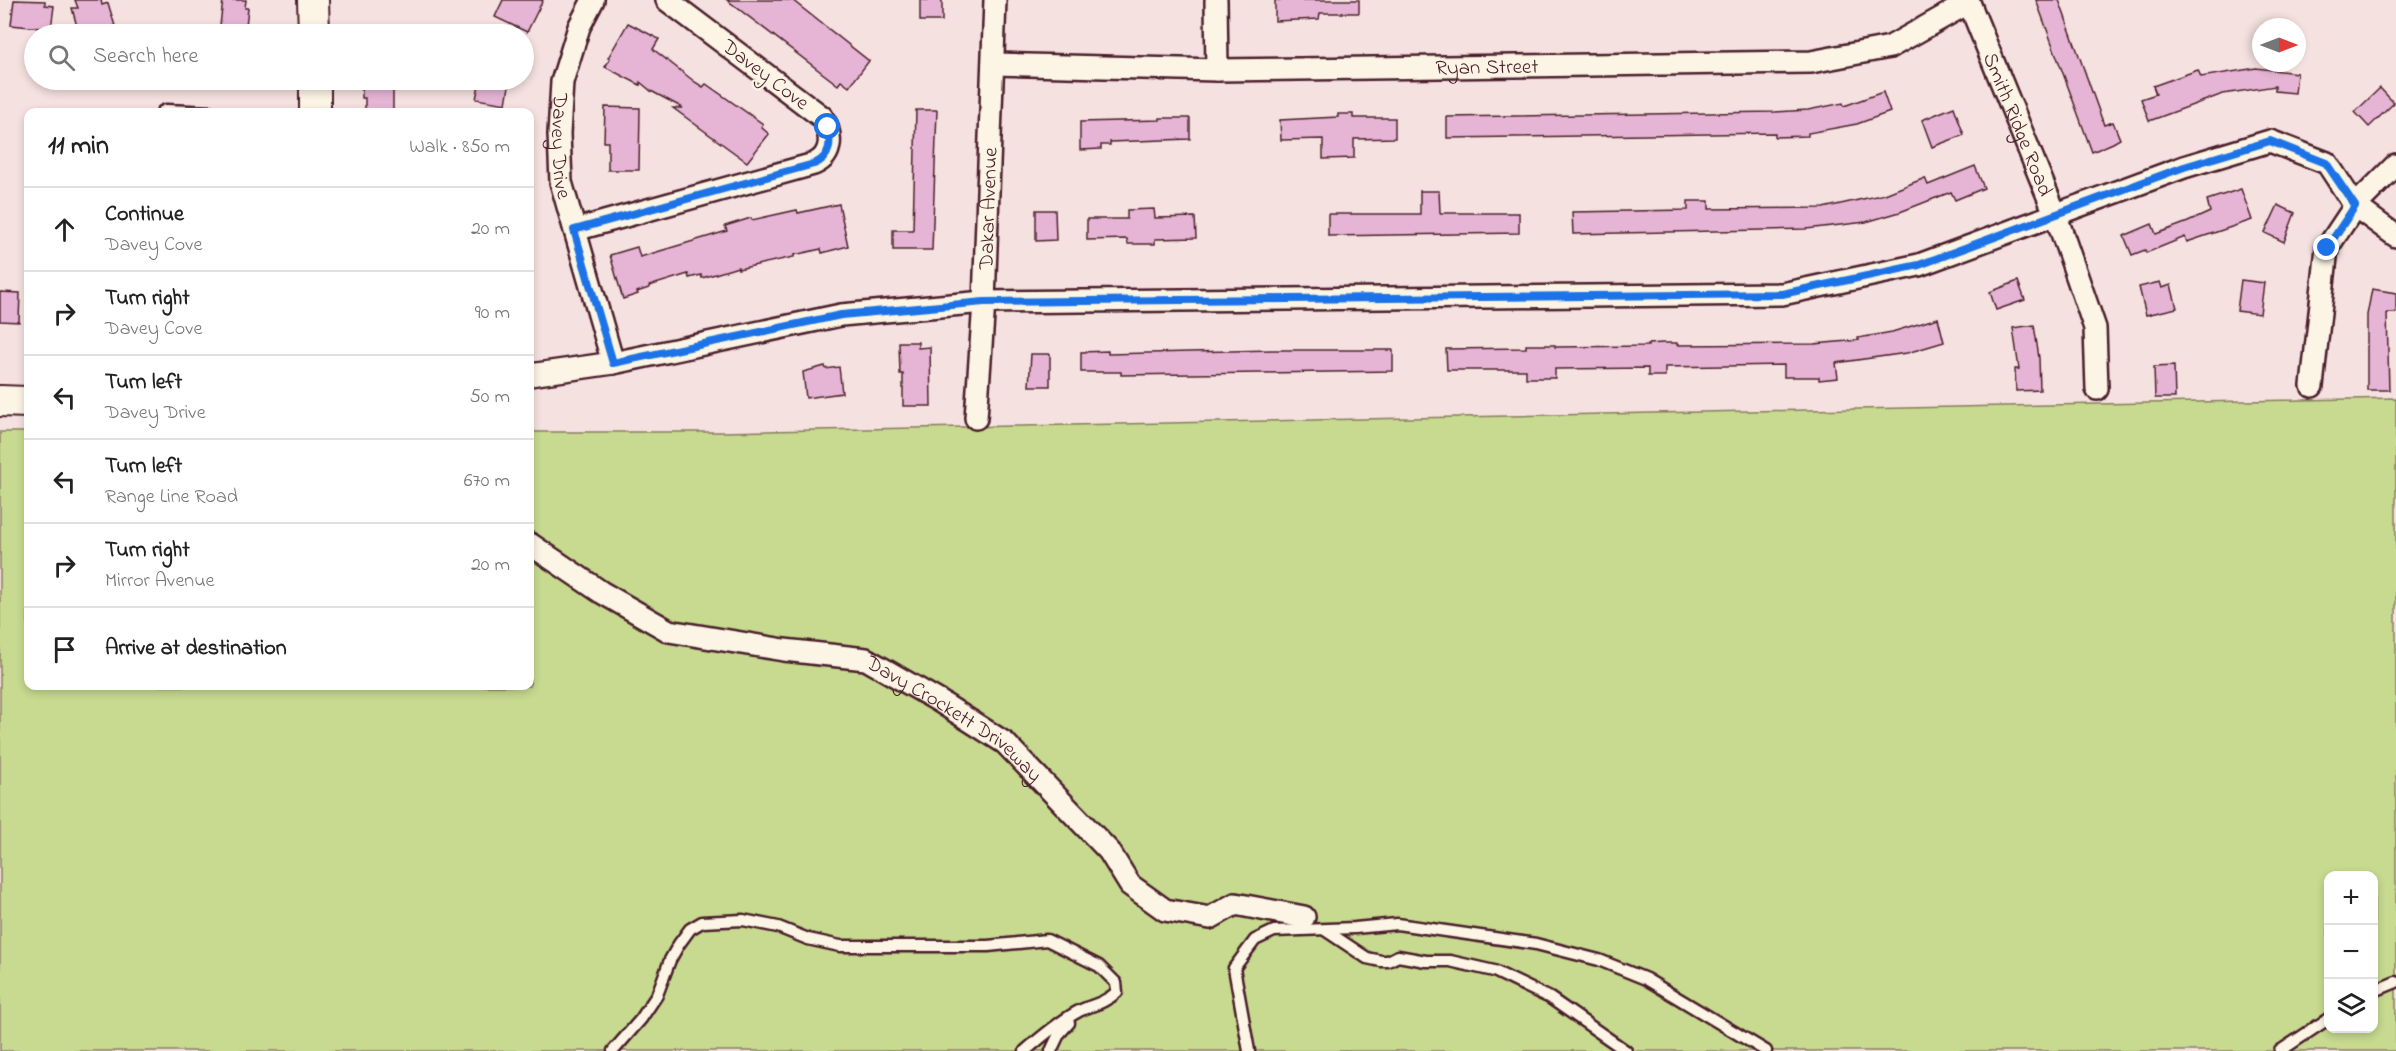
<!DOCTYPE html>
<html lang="en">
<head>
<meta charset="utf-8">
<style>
	:root { --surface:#fff; --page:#f2f2f2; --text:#222; --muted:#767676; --line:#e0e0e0 }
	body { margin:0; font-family:"Indie Flower",sans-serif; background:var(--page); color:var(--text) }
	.controls { position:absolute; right:18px; bottom:18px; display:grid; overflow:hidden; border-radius:12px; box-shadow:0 3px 9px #0003 }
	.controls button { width:54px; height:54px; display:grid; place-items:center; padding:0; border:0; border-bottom:2px solid var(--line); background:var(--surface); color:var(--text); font:30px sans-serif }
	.compass { position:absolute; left:2252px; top:18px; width:54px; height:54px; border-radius:50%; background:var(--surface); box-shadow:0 3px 9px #0003; rotate:90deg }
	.stop { position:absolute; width:18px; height:18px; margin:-14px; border:4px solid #1a73e8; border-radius:50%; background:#fff }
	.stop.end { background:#1a73e8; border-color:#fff; box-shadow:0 2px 6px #0008 }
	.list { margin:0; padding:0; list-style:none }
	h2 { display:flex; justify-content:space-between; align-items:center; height:78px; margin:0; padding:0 24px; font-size:26px }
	h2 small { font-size:20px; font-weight:400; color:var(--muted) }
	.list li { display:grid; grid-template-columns:39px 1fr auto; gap:18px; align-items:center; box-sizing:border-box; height:84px; padding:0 24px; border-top:2px solid var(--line) }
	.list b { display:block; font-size:22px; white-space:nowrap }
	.list p { margin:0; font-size:20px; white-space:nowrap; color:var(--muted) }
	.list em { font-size:20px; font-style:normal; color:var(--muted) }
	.icon { flex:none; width:33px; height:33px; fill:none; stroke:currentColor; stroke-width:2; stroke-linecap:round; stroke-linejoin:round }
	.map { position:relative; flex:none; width:2396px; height:1051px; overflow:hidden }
	.search { position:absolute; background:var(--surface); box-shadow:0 3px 9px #0003; left:24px; top:24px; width:510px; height:66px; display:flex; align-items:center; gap:15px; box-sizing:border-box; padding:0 21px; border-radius:33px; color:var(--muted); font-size:22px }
	.panel { position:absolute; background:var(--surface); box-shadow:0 3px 9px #0003; left:24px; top:108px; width:510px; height:582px; border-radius:12px }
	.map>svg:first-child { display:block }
</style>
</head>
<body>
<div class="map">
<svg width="2396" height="1051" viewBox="0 0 2396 1051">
	<rect width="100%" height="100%" fill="#f5e2e0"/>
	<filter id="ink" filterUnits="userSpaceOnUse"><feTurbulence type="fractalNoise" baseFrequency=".0167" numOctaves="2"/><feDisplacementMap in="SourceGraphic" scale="12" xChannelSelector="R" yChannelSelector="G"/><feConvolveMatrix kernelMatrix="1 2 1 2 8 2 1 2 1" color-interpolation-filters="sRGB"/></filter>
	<g filter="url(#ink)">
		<path fill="#c7da8f" stroke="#887c5d" stroke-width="1.5" fill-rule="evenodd" d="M2396 398V1051H0V432H28V686H530V432H722ZM2328 876H2374V1028H2328Z"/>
		<g fill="#e6b5d5" stroke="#4a1f2b" stroke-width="1.5">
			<polygon points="14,0 45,1 45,5 54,6 51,29 11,25"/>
			<polygon points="75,0 101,0 102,5 108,3 115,26 79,34 72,8 78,8"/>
			<polygon points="223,0 246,0 245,8 248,8 246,26 243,25 242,34 219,34"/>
			<polygon points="503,0 543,0 527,32 495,17"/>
			<polygon points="727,0 792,0 869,61 849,87 841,81 838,85"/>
			<rect x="920" y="0" width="22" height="21"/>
			<polygon points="1275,0 1359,0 1359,13 1320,13 1319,19 1275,21"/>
			<polygon points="2036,0 2059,0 2104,125 2113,122 2120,139 2113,143 2092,152"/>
			<polygon points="628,23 659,39 653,49 695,82 703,87 706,84 763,124 761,127 769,134 747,162 673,108 683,108 651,91 640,82 640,85 605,67 610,59 608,58"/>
			<polygon points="2256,68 2297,73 2295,93 2275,91 2275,86 2223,94 2149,121 2141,99 2156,94 2153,86 2198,70 2201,77"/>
			<polygon points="362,80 393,80 393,112 365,112 365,98 362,98"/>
			<polygon points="480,80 510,80 506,104 476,99"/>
			<polygon points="2380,88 2394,103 2369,127 2355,112"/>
			<polygon points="1883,92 1890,112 1857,124 1808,133 1808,136 1775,137 1775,133 1447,138 1447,117 1775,112 1808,110 1843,103 1844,106"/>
			<polygon points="605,107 640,108 639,170 608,170 608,142 604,142"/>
			<polygon points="1954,107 1964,135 1932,147 1922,120"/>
			<polygon points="916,110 937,110 932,250 893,250 893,230 913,230"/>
			<polygon points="1338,114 1353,114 1353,118 1395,118 1395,138 1354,139 1354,158 1323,159 1323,139 1281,140 1280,120 1338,117"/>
			<polygon points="1160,118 1190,118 1190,139 1110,142 1110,145 1101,145 1101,149 1080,150 1080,122 1160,120"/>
			<polygon points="1975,166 1984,188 1955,200 1951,192 1900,212 1866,222 1806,229 1573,234 1572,212 1688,210 1688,201 1709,201 1709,209 1823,208 1885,194 1925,178 1928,185"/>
			<polygon points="2241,189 2252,220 2187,242 2185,237 2146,253 2145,250 2132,255 2124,236 2152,224 2156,234 2188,222 2210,212 2207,200"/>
			<polygon points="1420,191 1439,191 1440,213 1519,213 1519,233 1328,236 1328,214 1420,214"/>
			<polygon points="839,204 848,246 822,253 821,249 794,255 794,257 738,269 738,267 702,278 701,275 689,278 688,274 649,286 649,288 637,292 638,294 623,299 610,255 637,247 640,257 727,231 725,226 751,218 752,220 797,210 798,213"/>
			<polygon points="2278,205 2295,213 2284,242 2265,233"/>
			<polygon points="1154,209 1155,218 1195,217 1196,238 1155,239 1155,244 1128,244 1127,239 1087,240 1087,219 1127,219 1127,210"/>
			<polygon points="1036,210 1055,210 1056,240 1036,241"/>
			<polygon points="2241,280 2264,283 2260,314 2237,311"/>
			<polygon points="2018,281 2025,300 1996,310 1990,292"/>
			<polygon points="2160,282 2162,288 2171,285 2177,308 2146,315 2139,287"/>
			<polygon points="2372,289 2396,293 2396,313 2387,313 2389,390 2367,390 2367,315"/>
			<polygon points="0,292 20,293 19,322 0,321"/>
			<polygon points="1938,318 1944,342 1907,353 1836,363 1838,378 1819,380 1819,377 1784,377 1784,365 1665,367 1665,376 1648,376 1648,368 1555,369 1555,378 1526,378 1526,370 1447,370 1446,349 1526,348 1526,345 1555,345 1555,347 1648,346 1648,344 1663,343 1677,343 1677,345 1814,344 1859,340 1858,338 1892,332"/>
			<polygon points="2034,325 2039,358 2040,390 2016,391 2015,369 2019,369 2013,328"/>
			<polygon points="899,342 918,342 918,348 930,347 931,406 903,406 903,374 900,374"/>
			<polygon points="1272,350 1393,350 1393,371 1121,375 1121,372 1081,372 1081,352 1108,351 1108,354"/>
			<polygon points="1031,354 1050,354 1050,386 1029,386"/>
			<polygon points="825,366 826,369 839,367 842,393 806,398 803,372"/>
			<polygon points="2174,366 2175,398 2155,398 2154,367"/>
		</g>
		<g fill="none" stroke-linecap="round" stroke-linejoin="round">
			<g stroke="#4a1f2b" stroke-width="15">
				<g id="lane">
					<polyline points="162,112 166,110 212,112"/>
					<polyline points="1325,930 1367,958 1381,961 1388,961 1398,956 1426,961 1450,961 1494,971 1550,998 1626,1051"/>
					<polyline points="2374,991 2396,982"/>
					<path d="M613 1051 641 1019 657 995 670 960 679 944 690 929 702 922 743 920 778 927 808 939 840 946H988L1047 940 1099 966 1116 983 1117 992C1103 1004 1094 1004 1079 1011 1060 1021 1041 1037 1025 1051"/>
					<polyline points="1051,1051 1059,1034 1069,1023"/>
					<polyline points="1249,1051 1234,968 1255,940 1274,931 1355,928 1397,924 1536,944 1599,960 1646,979 1766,1051"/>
					<polyline points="2280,1051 2328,1019"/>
				</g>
			</g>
			<g stroke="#4a1f2b" stroke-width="26">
				<g id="street">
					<path id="s1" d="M593 0 579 27 562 82 559 134 561 182 613 363"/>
					<polyline points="1216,0 1217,70"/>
					<path id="s2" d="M1968 0 2056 216 2095 328 2097 389"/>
					<path id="s3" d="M993 64 1217 70 1811 62 1890 47 1968 3"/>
					<path d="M575 230 814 164C834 155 832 133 822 117L667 0"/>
					<polyline points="530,375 613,363 841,315 984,302 1782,294 1919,265 2184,167 2270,141 2327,163 2355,206 2396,236"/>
					<polyline points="2312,386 2327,248 2355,206 2396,165"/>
					<path id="s4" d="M976 418 984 302 995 0"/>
					<path id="s5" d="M530 544 601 592 669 631 784 650 866 659 939 701 1005 743 1109 851 1130 885 1165 910 1210 918 1235 904 1304 917"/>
				</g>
			</g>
			<g stroke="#4a1f2b" stroke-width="34">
				<g id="secondary">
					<polyline points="313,0 314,34"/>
					<polyline points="315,80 315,112"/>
					<polyline points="0,401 28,402"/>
				</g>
			</g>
			<use href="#lane" stroke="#fcf5e5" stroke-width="10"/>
			<use href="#street" stroke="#fcf5e5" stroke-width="21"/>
			<use href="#secondary" stroke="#fcf5e5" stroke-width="30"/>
		</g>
	</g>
	<g fill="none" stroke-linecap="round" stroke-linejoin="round" filter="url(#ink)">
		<path stroke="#1a73e8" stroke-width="8" d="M828 127C831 143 831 157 814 164L574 230 613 363 841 315 984 302 1782 294 1919 265 2184 167 2270 141 2326 163 2355 206 2327 248"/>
	</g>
	<g text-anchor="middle" stroke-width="4.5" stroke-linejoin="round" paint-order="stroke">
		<g font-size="21" fill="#4a1f2b" stroke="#fcf5e5">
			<text dy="7" stroke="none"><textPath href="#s3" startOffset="494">Ryan Street</textPath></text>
			<text transform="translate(766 74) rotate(37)" y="7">Davey Cove</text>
			<text dy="7" stroke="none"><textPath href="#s2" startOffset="134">Smith Ridge Road</textPath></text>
			<text dy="7" stroke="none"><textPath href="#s1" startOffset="152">Davey Drive</textPath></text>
			<text dy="7" stroke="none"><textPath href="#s4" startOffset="210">Dakar Avenue</textPath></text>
			<text dy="7" stroke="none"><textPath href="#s5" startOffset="470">Davy Crockett Driveway</textPath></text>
		</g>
	</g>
</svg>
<div class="controls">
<button>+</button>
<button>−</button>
<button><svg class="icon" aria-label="layers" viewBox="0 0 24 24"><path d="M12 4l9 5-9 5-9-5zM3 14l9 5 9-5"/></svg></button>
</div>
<svg class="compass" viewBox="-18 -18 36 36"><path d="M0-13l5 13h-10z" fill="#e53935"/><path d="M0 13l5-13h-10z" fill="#767676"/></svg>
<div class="stop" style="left:828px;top:127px"></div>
<div class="stop end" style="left:2327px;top:248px"></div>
<div class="search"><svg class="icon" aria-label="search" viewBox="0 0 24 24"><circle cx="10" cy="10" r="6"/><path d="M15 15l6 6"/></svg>Search here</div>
<section class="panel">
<h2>11 min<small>Walk · 850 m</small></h2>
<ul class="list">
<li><svg class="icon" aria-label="ahead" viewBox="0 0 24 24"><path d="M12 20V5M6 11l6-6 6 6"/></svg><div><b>Continue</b><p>Davey Cove</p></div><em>20 m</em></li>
<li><svg class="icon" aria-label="right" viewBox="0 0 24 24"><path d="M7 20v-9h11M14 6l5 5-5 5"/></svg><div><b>Turn right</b><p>Davey Cove</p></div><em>90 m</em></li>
<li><svg class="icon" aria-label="left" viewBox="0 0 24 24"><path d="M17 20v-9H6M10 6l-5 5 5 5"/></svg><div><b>Turn left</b><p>Davey Drive</p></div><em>50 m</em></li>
<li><svg class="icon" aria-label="left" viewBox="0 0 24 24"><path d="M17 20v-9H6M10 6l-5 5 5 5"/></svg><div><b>Turn left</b><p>Range Line Road</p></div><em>670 m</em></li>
<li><svg class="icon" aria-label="right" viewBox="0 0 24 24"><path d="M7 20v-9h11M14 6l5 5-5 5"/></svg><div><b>Turn right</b><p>Mirror Avenue</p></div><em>20 m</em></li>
<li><svg class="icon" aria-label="arrive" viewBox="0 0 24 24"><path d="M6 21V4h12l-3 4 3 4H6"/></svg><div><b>Arrive at destination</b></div></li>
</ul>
</section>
</div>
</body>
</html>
